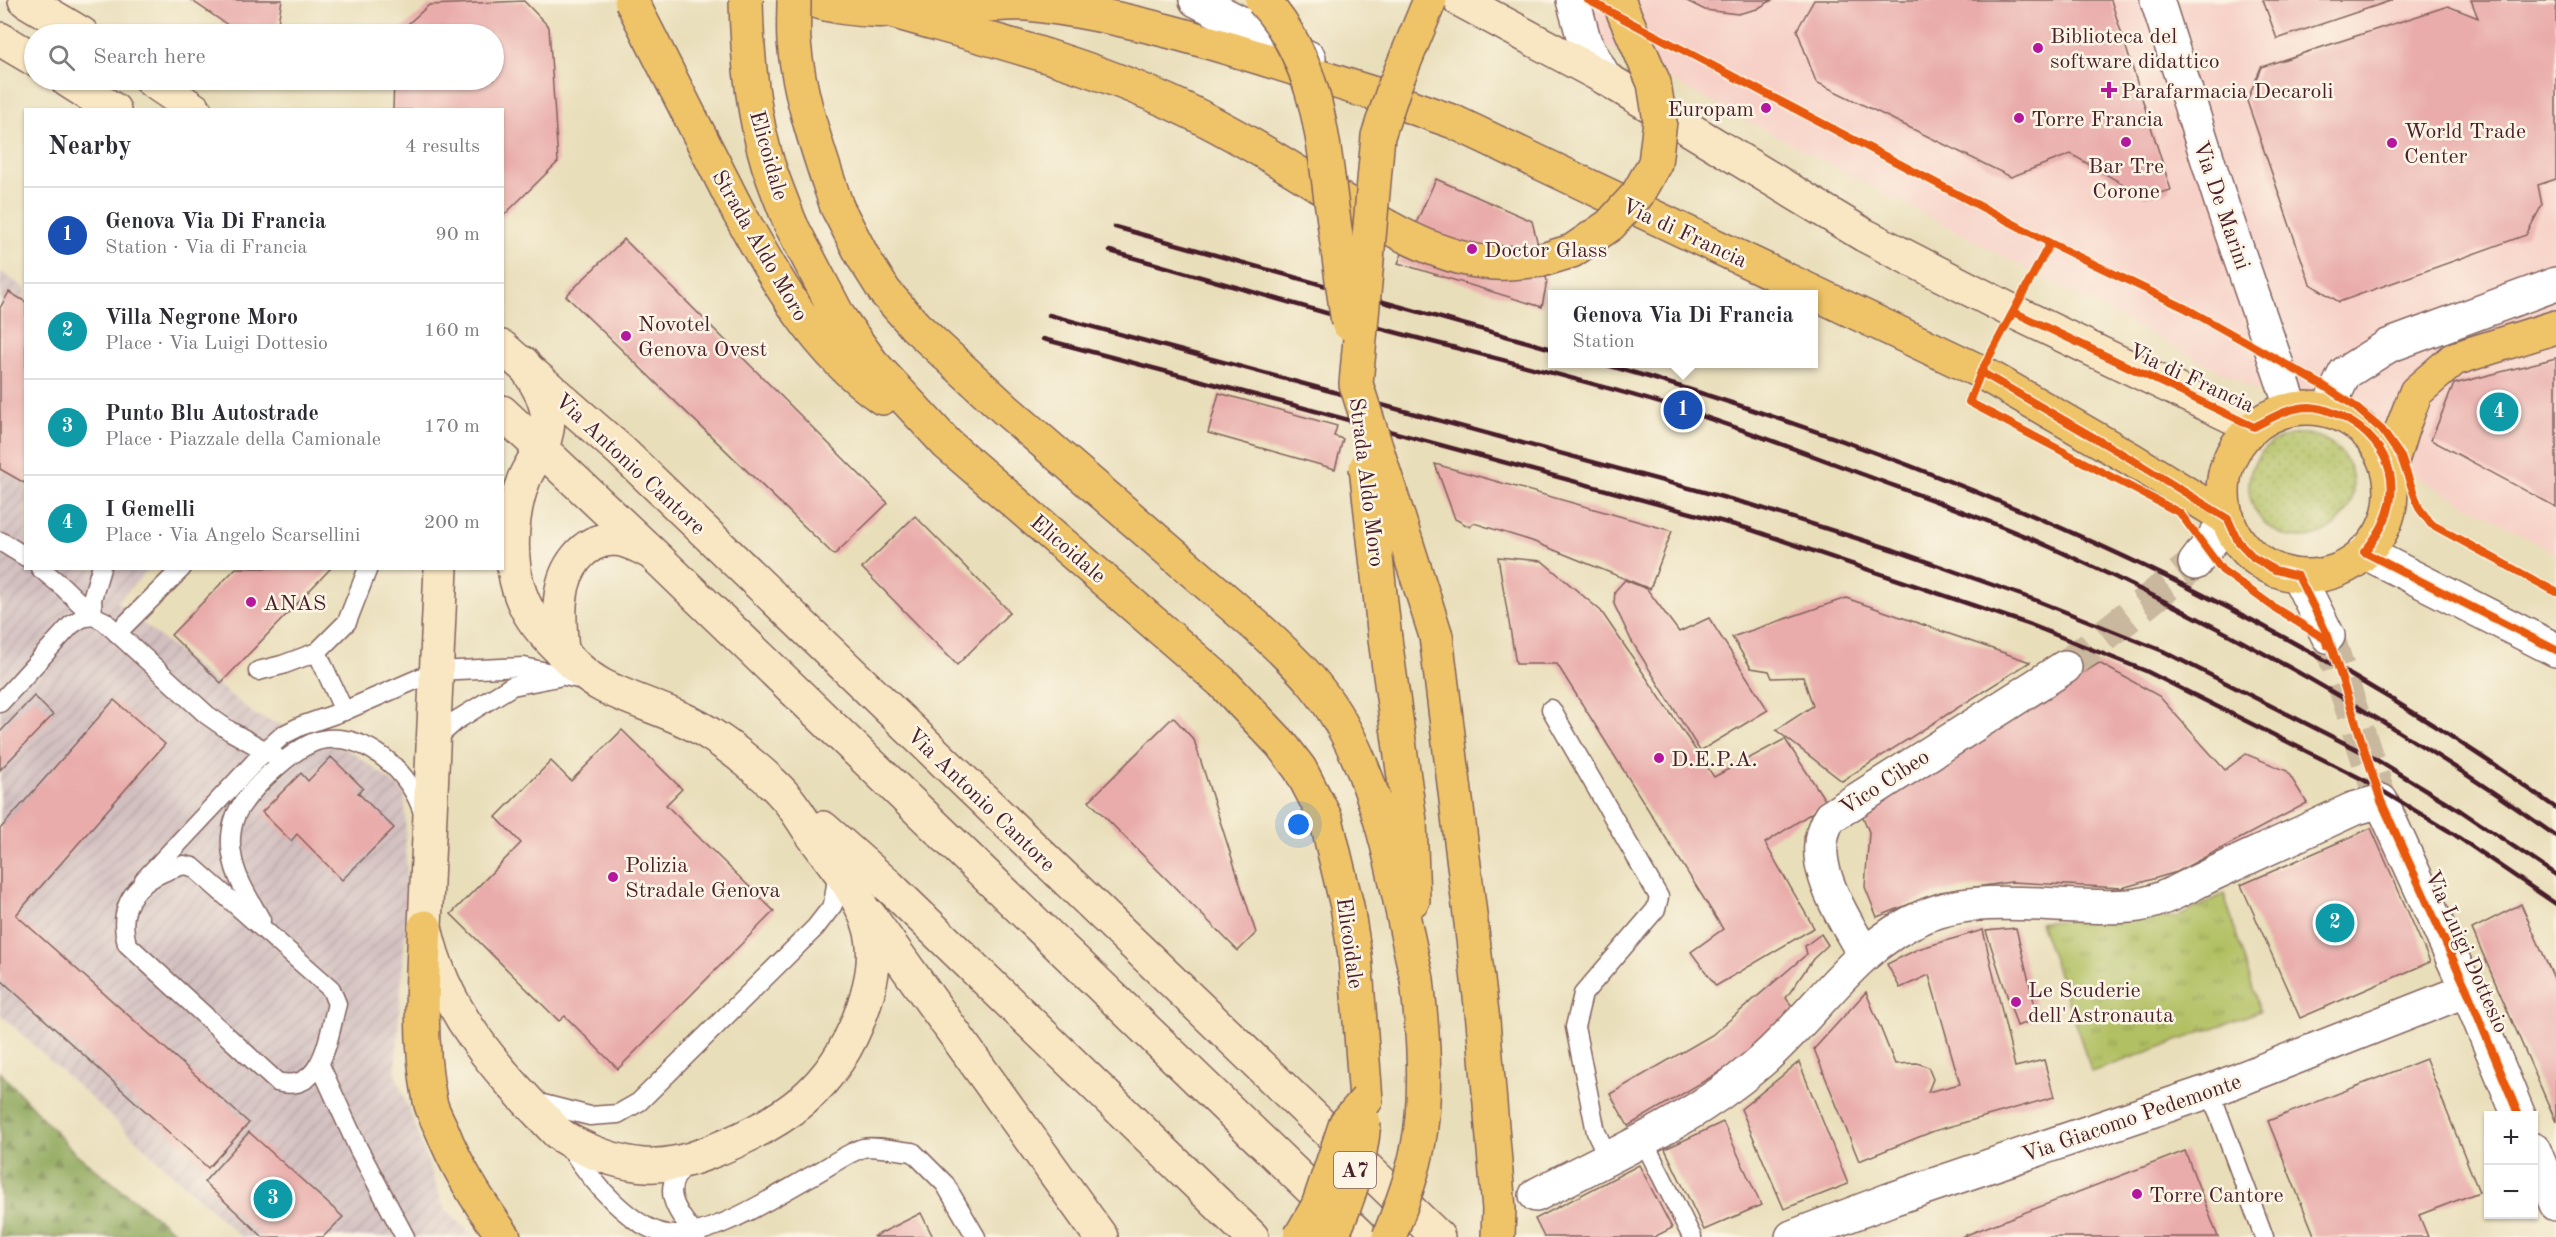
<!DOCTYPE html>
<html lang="en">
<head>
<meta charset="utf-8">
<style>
	:root { --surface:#fff; --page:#f7f7f7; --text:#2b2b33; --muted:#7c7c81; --line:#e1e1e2; --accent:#d93025 }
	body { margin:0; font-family:"Old Standard TT",serif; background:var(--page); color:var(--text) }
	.controls { position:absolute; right:18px; bottom:18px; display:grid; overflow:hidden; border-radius:0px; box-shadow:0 2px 4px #0004 }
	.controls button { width:54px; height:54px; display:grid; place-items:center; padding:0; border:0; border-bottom:2px solid var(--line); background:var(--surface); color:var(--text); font:30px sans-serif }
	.you { position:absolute; left:1299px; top:825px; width:21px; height:21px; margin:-15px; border:4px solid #fff; border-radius:50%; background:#1a73e8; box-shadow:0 0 0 9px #1a73e833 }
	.badge { display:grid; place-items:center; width:39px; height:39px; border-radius:50%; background:var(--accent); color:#fff; font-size:20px; font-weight:700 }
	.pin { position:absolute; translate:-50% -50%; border:3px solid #fff; box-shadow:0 2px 6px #0006 }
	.popup { position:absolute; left:1548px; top:290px; width:270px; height:78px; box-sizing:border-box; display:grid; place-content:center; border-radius:0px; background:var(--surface); filter:drop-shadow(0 2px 4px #0005); font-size:20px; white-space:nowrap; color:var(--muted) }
	.popup b { font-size:22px; color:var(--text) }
	.popup::after { content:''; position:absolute; left:50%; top:100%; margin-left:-12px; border:12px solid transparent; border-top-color:var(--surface) }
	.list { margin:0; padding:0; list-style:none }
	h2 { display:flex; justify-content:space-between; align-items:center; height:78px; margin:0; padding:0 24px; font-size:26px }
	h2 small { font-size:20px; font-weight:400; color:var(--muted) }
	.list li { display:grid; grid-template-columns:39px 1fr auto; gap:18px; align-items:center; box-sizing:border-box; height:96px; padding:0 24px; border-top:2px solid var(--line) }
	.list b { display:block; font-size:22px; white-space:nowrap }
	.list p { margin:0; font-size:20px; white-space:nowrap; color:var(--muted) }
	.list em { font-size:20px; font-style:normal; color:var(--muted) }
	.icon { flex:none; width:33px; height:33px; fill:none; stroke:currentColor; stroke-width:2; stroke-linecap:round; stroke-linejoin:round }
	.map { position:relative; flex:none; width:2556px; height:1237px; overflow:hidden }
	.search { position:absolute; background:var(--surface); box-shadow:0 2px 4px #0004; left:24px; top:24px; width:480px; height:66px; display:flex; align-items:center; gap:15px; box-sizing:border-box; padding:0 21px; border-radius:33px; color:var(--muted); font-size:22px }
	.panel { position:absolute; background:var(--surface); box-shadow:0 2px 4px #0004; left:24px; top:108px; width:480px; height:462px; border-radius:0px }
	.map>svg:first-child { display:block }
</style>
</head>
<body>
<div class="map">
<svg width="2556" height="1237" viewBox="0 0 2556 1237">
	<defs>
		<pattern id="industrial-furrows" width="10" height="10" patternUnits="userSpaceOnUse" patternTransform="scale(1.5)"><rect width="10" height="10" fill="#d2bfc0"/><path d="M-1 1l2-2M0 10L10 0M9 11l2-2" fill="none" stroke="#b6a4a5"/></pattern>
		<pattern id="grass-dots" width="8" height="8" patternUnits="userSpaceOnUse" patternTransform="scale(1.5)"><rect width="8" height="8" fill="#b1c062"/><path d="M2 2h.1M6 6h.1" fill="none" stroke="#929b51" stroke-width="1.8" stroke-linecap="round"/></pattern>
		<pattern id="forest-firs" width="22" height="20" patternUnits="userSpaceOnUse" patternTransform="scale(1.5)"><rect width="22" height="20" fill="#8ca658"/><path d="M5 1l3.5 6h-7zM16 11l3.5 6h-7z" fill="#748749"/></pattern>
		<pattern id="park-tufts" width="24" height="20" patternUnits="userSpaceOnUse" patternTransform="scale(1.5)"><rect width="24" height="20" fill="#b1c062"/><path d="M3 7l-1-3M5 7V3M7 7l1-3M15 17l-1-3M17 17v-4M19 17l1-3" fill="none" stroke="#929b51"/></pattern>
	</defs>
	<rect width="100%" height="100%" fill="#fcf5e5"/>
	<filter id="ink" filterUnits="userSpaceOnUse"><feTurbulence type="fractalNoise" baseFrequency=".0167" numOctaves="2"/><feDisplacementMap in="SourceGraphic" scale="12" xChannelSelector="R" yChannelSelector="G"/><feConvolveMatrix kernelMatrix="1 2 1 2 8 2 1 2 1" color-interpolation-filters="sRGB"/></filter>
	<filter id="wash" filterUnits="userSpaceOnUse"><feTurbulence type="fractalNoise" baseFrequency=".008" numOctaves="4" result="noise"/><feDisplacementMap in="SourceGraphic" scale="24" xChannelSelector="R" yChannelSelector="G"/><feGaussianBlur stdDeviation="1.35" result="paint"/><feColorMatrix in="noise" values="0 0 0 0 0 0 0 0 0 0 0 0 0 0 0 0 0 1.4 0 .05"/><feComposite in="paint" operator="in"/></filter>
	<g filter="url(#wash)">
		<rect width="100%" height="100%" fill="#e9deba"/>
		<polygon fill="#f7d1c8" points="1562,0 2556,0 2556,553 2292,409 1563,23"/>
		<polygon fill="url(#industrial-furrows)" points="0,271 25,288 26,568 149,569 117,602 255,715 352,752 405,792 407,907 395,1072 444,1208 474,1237 241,1237 0,1014"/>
		<circle fill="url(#grass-dots)" stroke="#7e7046" stroke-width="1.5" cx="2301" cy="486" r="52"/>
		<polygon fill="url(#forest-firs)" stroke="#6b6242" stroke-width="1.5" points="0,1072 74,1152 181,1237 0,1237"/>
		<polygon fill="url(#park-tufts)" stroke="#7e7046" stroke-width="1.5" points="2224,894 2260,1011 2092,1072 2040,922 2178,917"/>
		<g id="blocks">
			<g fill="#e9acaa">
				<polygon points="191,0 282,0 276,34 241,34"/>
				<polygon points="1685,0 1772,0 1757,9 1738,14 1705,10"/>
				<polygon points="1814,0 2111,0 2171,190 2145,197 2071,154 2011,177 1816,82 1797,30"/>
				<polygon points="2263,0 2393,0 2277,39"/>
				<polygon points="2471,0 2556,0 2556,179 2538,185 2542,205 2526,235 2339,302 2310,284 2247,101 2261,67 2448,6 2478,18"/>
				<polygon points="524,1 549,27 558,162 502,217 502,110 393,110 394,80 494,80 494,34 397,34 429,5"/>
				<polygon points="1436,179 1532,221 1547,281 1542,307 1398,263"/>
				<polygon points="624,239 888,503 834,555 566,296"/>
				<polygon points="9,292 26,302 26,484 0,469 0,308"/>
				<polygon points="2556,358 2556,507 2431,440 2454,384"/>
				<polygon points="1219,393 1337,426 1334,436 1343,439 1335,469 1208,433"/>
				<polygon points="1435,464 1672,531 1650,589 1532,541 1474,523 1470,527 1455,519"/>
				<polygon points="915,516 1010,612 957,665 862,568"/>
				<polygon points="1498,557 1542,561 1601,611 1714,777 1785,739 1827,803 1765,843 1814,928 1716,986 1691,952 1723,929 1557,664 1516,664"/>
				<polygon points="236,568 331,568 221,683 171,635"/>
				<polygon points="1625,580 1647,589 1679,632 1709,618 1768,710 1700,751 1631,640 1614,604 1615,591"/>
				<polygon points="1846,598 2030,662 1842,781 1776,730 1813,706 1803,677 1772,678 1769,671 1751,668 1732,637"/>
				<polygon points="2099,663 2159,696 2225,770 2246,754 2287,771 2307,803 2177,872 2122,888 2011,882 1940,892 1877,917 1865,887 1869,832 1861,812"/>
				<polygon points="34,696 53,715 0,770 0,732"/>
				<polygon points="114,700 165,744 16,915 249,1123 208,1168 0,979 0,829"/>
				<polygon points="1173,717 1194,740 1256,933 1238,951 1089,801"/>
				<polygon points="622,730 682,789 666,805 774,911 618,1069 565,1016 559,1021 451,914 521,843 496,817 551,761 571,781"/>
				<polygon points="331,757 363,788 358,793 394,828 342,880 297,834 291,841 262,812 301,773 308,781"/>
				<polygon points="2371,828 2430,962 2300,1018 2241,885"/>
				<polygon points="2521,904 2556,983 2556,1122 2472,929"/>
				<polygon points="2016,928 2038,1018 2017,1026 1986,931"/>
				<polygon points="1983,930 2015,1067 2044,1060 2054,1097 1934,1131 1859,1161 1814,1049 1866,992 1895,1064 1917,1063 1928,1067 1933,1079 1928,1092 1960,1084 1929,975 1900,988 1887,964 1918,949"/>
				<polygon points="1821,934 1828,945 1813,959 1786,998 1794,1009 1735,1063 1628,1126 1610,1094 1712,1035 1807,954 1805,946"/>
				<polygon points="2426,1059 2479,1192 2419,1215 2428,1237 2315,1237 2268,1121"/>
				<polygon points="1799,1062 1848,1184 1784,1209 1741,1109"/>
				<polygon points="1723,1122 1761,1205 1704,1230 1665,1149"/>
				<polygon points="249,1132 343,1217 323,1237 263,1237 204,1182"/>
				<polygon points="2185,1151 2218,1237 1961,1237"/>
				<polygon points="1639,1165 1672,1228 1654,1237 1544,1237 1535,1219"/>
				<polygon points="921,1213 933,1237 873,1237"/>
			</g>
		</g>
	</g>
	<g filter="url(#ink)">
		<use href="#blocks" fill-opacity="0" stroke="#82625d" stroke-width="1.5"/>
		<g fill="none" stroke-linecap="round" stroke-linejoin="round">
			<g stroke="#c9b89d" stroke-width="33" stroke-dasharray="33 16" stroke-linecap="butt">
				<polyline points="2328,636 2381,801"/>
				<polyline points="2065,667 2195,563"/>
			</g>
			<g stroke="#82625d" stroke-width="21">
				<g id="service">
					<polyline points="0,541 26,557"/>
					<polyline points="40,568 63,587 93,616"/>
					<polyline points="93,616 92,599 101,568"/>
					<polyline points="117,633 182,568"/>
					<polyline points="258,671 282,665 317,652"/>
					<polyline points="0,703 71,625 82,618 93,616 104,621 207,715 230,731 275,756"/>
					<polyline points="1551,709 1659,897 1656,909 1583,994 1575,1027 1596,1132 1608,1157"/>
					<polyline points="344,711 317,652 347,622 368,568"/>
					<polyline points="433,741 457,720 512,686 558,677"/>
					<path d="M184 865 193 867 331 989 337 1004C328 1036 324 1094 277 1082L127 944C115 899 143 876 184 865Z"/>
					<polyline points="144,880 265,751 283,735 301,726 344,711 436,671 524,667 583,680"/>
					<path d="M261 920C250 900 235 878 232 854 229 839 232 818 241 806 255 785 296 745 321 740 366 731 411 773 423 813"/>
					<polyline points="320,1065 358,1148 405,1237"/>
					<polyline points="2210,1091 2264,1237"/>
					<polyline points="535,1102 590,1116 618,1114 639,1102 815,928 833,905 838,871"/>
					<polyline points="1643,1140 1692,1237"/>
					<path d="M569 1146C589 1178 633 1233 674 1235 715 1236 778 1194 815 1174 828 1167 849 1152 863 1148 874 1145 900 1151 913 1152L945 1184 976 1237"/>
					<path d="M689 1163C656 1188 678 1213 697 1237"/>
				</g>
			</g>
			<g stroke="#82625d" stroke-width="36">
				<g id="minor">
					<polyline points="1573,0 1585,43 1605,78"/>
					<polyline points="2157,0 2223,208 2292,409"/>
					<polyline points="2327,410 2345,373 2388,346 2556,284"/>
					<polyline points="2195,563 2228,519"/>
					<polyline points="2298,576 2328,636"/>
					<path d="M1864 954C1844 918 1802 858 1830 817L2065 667"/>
					<polyline points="2534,1150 2556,1204"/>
					<path d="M1536 1195C1612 1155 1692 1121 1758 1064 1815 1016 1854 945 1925 916 1984 891 2067 911 2130 906 2160 904 2190 884 2217 872 2262 851 2308 830 2353 809L2381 801 2467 990 2519 1116"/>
					<polyline points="1792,1237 1889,1200 2210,1091 2467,990"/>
				</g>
			</g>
			<g stroke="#82625d" stroke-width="36">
				<g id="tertiary">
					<polyline points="1196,0 1309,58"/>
					<polyline points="2364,552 2556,650"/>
				</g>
			</g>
			<g stroke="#82625d" stroke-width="36">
				<g id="secondary">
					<polyline points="25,0 82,34"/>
					<polyline points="1460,0 1605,78 1864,235 2014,312 2254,427"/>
					<polyline points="0,39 34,59"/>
					<polyline points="67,80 114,110"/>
					<polyline points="151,80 195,110"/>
					<polyline points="502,347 621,451 1438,1237"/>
					<polyline points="502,412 653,554 1361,1237"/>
					<path d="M441 568 425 927C443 1013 498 1071 557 1132 567 1141 577 1145 588 1150 631 1168 662 1171 705 1154 783 1124 835 1090 863 1008 872 981 878 953 869 925 858 891 832 862 811 833 802 820 794 805 783 794 768 777 732 748 713 736 679 713 639 704 603 686 584 676 571 662 557 647 546 636 534 623 527 609 507 572 509 518 524 479 531 462 544 449 547 430 551 404 537 384 523 363"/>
					<path d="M562 653C561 634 558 614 561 596 564 569 582 540 613 539 625 539 637 545 648 551"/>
					<polyline points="823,828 890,887 1252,1237"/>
					<polyline points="869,915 1101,1237"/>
				</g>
			</g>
			<g stroke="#82625d" stroke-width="36">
				<g id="primary">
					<polyline points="1375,94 1454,122 1981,372 2131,459 2228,519"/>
					<circle cx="2307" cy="492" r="84"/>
					<polyline points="2390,468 2402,429 2416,392 2454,359 2556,327"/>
				</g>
			</g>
			<g stroke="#82625d" stroke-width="36">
				<g id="trunk">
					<path d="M811 0C869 19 931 7 991 5 1003 4 1016 3 1028 4 1147 17 1261 59 1375 94"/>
					<path d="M891 11C989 39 1087 63 1180 107 1233 132 1284 164 1334 195 1379 222 1429 255 1483 262 1502 265 1522 262 1542 260"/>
					<path d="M837 207 863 257 885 292 915 326 1005 409 1256 626C1276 644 1297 663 1314 684 1380 764 1394 881 1417 979"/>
					<path d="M739 213C777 282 816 352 882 398"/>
					<polyline points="791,225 839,317 872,363 947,444 1222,682 1281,744 1300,769 1326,819 1347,906 1355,956 1366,1100"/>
					<polyline points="1436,636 1483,1021 1499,1209 1498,1237"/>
					<polyline points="1385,639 1410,821 1413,900"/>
				</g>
			</g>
			<g stroke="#82625d" stroke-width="36">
				<path id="motorway" d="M425 927C422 984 419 1043 430 1101 432 1111 438 1121 442 1130 457 1169 479 1203 504 1237"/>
			</g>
			<use href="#service" stroke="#fff" stroke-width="18"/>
			<use href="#minor" stroke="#fff" stroke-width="33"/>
			<use href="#tertiary" stroke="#fff" stroke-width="33"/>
			<use href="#secondary" stroke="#f9e7c3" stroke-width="33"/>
			<use href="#primary" stroke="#efc469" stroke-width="33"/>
			<use href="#trunk" stroke="#efc469" stroke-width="33"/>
			<use href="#motorway" stroke="#efc469" stroke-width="33"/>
			<g stroke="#4a1f2b" stroke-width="4.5">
				<polyline points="1115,227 1552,349"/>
				<path d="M1110 251C1198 276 1287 302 1375 327 1477 354 1579 378 1680 409 1738 427 1794 449 1851 470 1918 495 1985 518 2050 547 2224 625 2401 725 2556 836"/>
				<polyline points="1049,315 1752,505 1894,550 2038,601 2163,651 2370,756 2461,811 2556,875"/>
				<polyline points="1043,339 1293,405 1746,528 2031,625 2146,671 2364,780 2449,831 2556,904"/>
				<path d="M1604 364C1942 461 2270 602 2556 808"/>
			</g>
			<g stroke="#82625d" stroke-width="36" stroke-linecap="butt">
				<g id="trunk-bridge">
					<polyline points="631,0 739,213"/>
					<path d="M746 0C747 55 752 112 768 164 775 185 783 205 791 225"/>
					<path d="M794 0C794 14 793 28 794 42 799 98 819 153 837 207"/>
					<path d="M1262 0C1314 55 1322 129 1331 200 1337 241 1342 282 1348 323"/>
					<polyline points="1430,0 1395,85 1378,136 1356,384 1436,636"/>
					<polyline points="1542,260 1572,251 1610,225 1637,195 1655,163 1660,121 1654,83 1618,0"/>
					<polyline points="1366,467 1385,639"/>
					<polyline points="1300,1237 1318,1206 1346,1123 1366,1100"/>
					<path d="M1331 1237C1348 1203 1361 1161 1364 1122"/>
					<path d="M1389 1237C1404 1199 1419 1159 1422 1117 1426 1071 1422 1025 1417 979"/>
				</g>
			</g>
			<use href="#trunk-bridge" stroke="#efc469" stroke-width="33"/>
			<g stroke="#fcf5e5" stroke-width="11">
				<g id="cycleway">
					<polyline points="1588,0 2050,243 2187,309 2324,386 2353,405 2382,430 2401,457 2419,508 2431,524 2556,592"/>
					<polyline points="2050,243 1981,372 1969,402 2180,513 2222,570 2275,608 2325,639 2327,645"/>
					<path d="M2014 312 2254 427C2272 418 2289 407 2310 407 2328 408 2345 417 2360 428 2404 464 2399 512 2364 552L2556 650"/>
					<polyline points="1981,372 2131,459 2228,519 2238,541 2254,558 2275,570 2298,576 2328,636 2381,801 2467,990 2519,1116"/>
				</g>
			</g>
			<use href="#cycleway" stroke="#e8590c" stroke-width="8"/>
		</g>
	</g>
	<g fill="#b5179e" stroke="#fcf5e5" stroke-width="2">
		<circle cx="2038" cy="48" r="6"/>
		<path d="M2106 81h6v6h6v6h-6v6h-6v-6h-6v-6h6z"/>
		<circle cx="1766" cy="108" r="6"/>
		<circle cx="2019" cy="118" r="6"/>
		<circle cx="2126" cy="142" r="6"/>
		<circle cx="2392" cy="143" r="6"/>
		<circle cx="1472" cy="249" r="6"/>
		<circle cx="626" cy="336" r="6"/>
		<circle cx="251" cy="602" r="6"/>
		<circle cx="1659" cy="758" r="6"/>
		<circle cx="613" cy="877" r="6"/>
		<circle cx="2016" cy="1002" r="6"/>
		<circle cx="2137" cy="1194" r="6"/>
	</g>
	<g text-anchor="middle" stroke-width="5" stroke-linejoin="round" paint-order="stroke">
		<rect fill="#fcf5e5" stroke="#7f5f63" stroke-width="1.5" x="1334" y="1152" width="42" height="36" rx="4.5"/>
		<g font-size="21" font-weight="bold" fill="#4a1f2b">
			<text x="1355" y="1177">A7</text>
		</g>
		<g font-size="22" fill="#4a1f2b" stroke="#fcf5e5" text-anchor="start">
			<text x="2050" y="43">Biblioteca del<tspan x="2050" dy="25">software didattico</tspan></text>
			<text x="2121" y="98">Parafarmacia Decaroli</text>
			<text x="1754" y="116" text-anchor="end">Europam</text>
			<text x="2031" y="126">Torre Francia</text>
			<text x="2404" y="138">World Trade<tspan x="2404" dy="25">Center</tspan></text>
			<text x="2126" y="173" text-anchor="middle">Bar Tre<tspan x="2126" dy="25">Corone</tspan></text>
			<text x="1484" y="257">Doctor Glass</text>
			<text x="638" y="331">Novotel<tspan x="638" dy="25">Genova Ovest</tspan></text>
			<text x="263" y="610">ANAS</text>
			<text x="1671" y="766">D.E.P.A.</text>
			<text x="625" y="872">Polizia<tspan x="625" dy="25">Stradale Genova</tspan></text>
			<text x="2028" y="997">Le Scuderie<tspan x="2028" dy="25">dell'Astronauta</tspan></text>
			<text x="2149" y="1202">Torre Cantore</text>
		</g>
		<g font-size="22" fill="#4a1f2b" stroke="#fcf5e5">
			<text transform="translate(770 155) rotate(74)" y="8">Elicoidale</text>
			<text transform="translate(2223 205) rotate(71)" y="8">Via De Marini</text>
			<text transform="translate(1685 232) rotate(25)" y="8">Via di Francia</text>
			<text transform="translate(761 245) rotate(60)" y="8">Strada Aldo Moro</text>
			<text transform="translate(2192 377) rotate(25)" y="8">Via di Francia</text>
			<text transform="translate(631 463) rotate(43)" y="8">Via Antonio Cantore</text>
			<text transform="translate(1368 482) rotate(83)" y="8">Strada Aldo Moro</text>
			<text transform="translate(1069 548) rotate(41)" y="8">Elicoidale</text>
			<text transform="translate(1884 781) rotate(-33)" y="8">Vico Cibeo</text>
			<text transform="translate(982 799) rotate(44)" y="8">Via Antonio Cantore</text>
			<text transform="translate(1351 943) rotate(82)" y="8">Elicoidale</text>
			<text transform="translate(2468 951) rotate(66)" y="8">Via Luigi Dottesio</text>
			<text transform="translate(2131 1117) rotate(-19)" y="8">Via Giacomo Pedemonte</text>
		</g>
	</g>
</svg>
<div class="controls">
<button>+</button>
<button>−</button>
</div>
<div class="you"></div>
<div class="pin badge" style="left:1683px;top:410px;background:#1a4fb4">1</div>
<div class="popup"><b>Genova Via Di Francia</b>Station</div>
<div class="pin badge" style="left:2335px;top:923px;background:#0f9aa8">2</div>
<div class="pin badge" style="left:273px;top:1199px;background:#0f9aa8">3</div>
<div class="pin badge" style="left:2499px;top:412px;background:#0f9aa8">4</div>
<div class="search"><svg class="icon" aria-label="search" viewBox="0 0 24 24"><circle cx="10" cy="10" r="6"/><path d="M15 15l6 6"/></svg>Search here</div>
<section class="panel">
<h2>Nearby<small>4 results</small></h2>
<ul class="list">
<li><span class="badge" style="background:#1a4fb4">1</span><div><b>Genova Via Di Francia</b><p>Station · Via di Francia</p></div><em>90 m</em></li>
<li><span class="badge" style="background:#0f9aa8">2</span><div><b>Villa Negrone Moro</b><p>Place · Via Luigi Dottesio</p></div><em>160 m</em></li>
<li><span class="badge" style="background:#0f9aa8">3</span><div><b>Punto Blu Autostrade</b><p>Place · Piazzale della Camionale</p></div><em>170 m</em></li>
<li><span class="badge" style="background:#0f9aa8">4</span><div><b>I Gemelli</b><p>Place · Via Angelo Scarsellini</p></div><em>200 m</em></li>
</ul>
</section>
</div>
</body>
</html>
